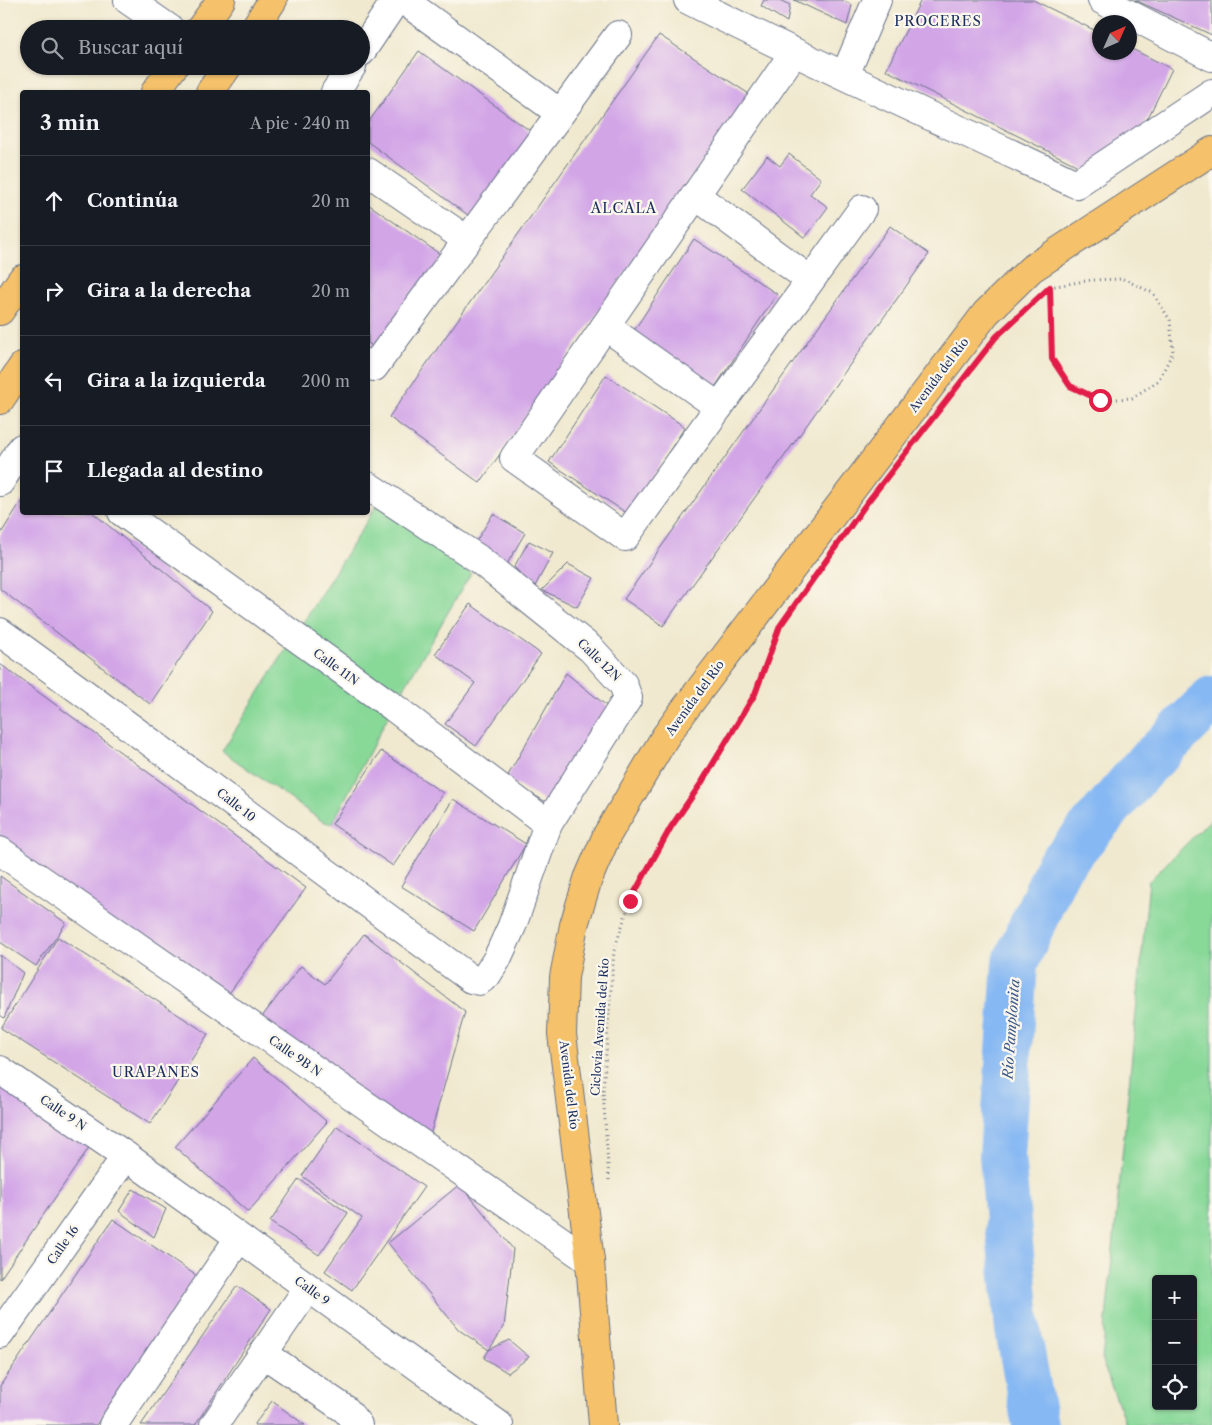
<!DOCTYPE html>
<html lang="es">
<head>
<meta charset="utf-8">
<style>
	:root { --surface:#171b24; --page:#20242c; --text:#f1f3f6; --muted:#9ea1a6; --line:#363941 }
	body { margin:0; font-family:"Libre Caslon Text",serif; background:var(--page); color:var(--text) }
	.controls { position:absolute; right:15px; bottom:15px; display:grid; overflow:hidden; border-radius:5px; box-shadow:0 1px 4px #0004 }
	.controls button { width:45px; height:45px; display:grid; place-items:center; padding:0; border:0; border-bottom:1px solid var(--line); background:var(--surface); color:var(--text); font:25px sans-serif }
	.compass { position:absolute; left:1092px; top:15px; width:45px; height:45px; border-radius:50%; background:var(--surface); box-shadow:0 1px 4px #0004; rotate:45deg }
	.stop { position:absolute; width:15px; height:15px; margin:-11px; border:4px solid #e11d48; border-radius:50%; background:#fff }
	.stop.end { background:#e11d48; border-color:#fff; box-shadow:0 1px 5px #0008 }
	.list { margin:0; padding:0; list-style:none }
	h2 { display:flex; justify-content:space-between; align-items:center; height:65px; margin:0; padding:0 20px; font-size:21px }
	h2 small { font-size:16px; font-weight:400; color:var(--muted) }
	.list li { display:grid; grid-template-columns:32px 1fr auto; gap:15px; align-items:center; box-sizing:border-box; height:90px; padding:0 20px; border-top:1px solid var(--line) }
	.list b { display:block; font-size:19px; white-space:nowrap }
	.list em { font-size:16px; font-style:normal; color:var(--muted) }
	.icon { flex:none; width:28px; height:28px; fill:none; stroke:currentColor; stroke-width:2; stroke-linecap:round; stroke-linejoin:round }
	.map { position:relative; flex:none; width:1212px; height:1425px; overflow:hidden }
	.search { position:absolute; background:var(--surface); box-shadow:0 1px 4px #0004; left:20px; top:20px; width:350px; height:55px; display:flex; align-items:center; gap:12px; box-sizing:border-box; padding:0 18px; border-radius:28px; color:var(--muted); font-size:19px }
	.panel { position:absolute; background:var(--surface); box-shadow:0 1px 4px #0004; left:20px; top:90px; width:350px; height:425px; border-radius:5px }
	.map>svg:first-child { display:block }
</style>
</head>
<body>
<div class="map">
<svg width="1212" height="1425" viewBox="0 0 1212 1425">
	<rect width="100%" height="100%" fill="#fbf7ec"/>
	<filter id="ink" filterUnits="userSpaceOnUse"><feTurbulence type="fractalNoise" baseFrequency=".02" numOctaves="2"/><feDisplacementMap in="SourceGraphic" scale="10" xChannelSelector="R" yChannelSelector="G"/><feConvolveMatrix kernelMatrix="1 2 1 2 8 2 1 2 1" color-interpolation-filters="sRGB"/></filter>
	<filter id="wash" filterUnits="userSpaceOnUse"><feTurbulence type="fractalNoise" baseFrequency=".0096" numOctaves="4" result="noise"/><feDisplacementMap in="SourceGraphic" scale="20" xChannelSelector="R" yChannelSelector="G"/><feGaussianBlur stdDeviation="1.12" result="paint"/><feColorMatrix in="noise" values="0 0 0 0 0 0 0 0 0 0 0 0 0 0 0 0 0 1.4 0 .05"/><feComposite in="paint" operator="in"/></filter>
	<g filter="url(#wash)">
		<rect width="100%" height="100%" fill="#f0e9cf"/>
		<g fill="#88d898" stroke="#52847b" fill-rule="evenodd">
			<polygon points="377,505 471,573 393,707 332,824 322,821 222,751"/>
			<path d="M1212 818V1425H1126L1102 1361 1149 881ZM1156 1279H1193V1406H1156Z"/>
		</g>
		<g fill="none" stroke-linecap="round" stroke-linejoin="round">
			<polyline stroke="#86b8f3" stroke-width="46" points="1035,1425 1018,1330 1002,1156 1015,963 1058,867 1142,769 1212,699"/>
		</g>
		<g id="blocks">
			<g fill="#d2a5e7">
				<polygon points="764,0 779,0 790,5 787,22 761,6"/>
				<polygon points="794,0 842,0 852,5 847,25"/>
				<polygon points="921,0 1033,0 1100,33 1100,52 1130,52 1130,48 1172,69 1141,132 1086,170 886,70"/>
				<polygon points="1135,0 1212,0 1212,35"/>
				<polygon points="659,35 749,94 480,483 389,417"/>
				<polygon points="419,51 533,133 472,218 368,142 368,123"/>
				<polygon points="789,154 821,179 810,194 828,207 805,238 742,189 767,156 780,166"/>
				<polygon points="368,204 444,257 375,348 368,343"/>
				<polygon points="890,226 929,254 663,626 624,599"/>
				<polygon points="694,239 777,294 715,387 633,332"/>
				<polygon points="606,375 685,427 628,514 549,462"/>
				<polygon points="22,500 22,512 92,512 212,611 150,704 0,589 0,535"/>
				<polygon points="493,514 525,533 507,564 475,543"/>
				<polygon points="529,541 553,553 534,588 514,567"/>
				<polygon points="568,564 594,578 577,607 542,590"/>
				<polygon points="470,604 541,654 476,746 445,724 475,683 435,654"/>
				<polygon points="0,664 306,888 222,1003 0,840"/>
				<polygon points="566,673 613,711 553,806 506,779"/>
				<polygon points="381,751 443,793 393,866 332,824"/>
				<polygon points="453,799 526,844 474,931 401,886"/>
				<polygon points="0,876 66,923 36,966 0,942"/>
				<polygon points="364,934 465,1012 427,1146 261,1018 301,966 325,984"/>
				<polygon points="58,937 208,1034 150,1124 1,1028"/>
				<polygon points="0,955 23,973 4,1018 0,1015"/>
				<polygon points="253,1058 327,1122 248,1212 175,1147"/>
				<polygon points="0,1083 90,1146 0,1279"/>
				<polygon points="337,1126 424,1187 352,1290 325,1271 362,1218 302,1176"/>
				<polygon points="299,1179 348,1213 319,1255 270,1222"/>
				<polygon points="460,1184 513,1249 504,1327 489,1350 459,1330 388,1243"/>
				<polygon points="133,1189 166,1209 154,1237 119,1211"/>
				<polygon points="113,1219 197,1276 96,1425 0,1425 0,1386"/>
				<polygon points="237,1286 271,1309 195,1425 141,1425"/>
				<polygon points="509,1340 529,1357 508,1373 484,1358 489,1350"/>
				<polygon points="272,1401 305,1425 254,1425"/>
			</g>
		</g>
	</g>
	<g filter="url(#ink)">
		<use href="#blocks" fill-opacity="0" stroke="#667086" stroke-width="1"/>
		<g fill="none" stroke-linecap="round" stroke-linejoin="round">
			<g stroke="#667086" stroke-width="30">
				<g id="minor">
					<polyline points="128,0 170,29"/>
					<polyline points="403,0 560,113"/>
					<path d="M688 0C816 65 947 123 1076 184L1212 93"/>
					<polyline points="1102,0 1212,57"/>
					<polyline points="361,52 396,0"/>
					<polyline points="793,54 514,458 625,537 862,209"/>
					<polyline points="845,75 877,0"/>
					<polyline points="335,92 352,66"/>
					<polyline points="368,172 467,240"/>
					<polyline points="695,195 810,280"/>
					<polyline points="605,326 719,407"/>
					<polyline points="368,363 374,367 618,35"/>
					<polyline points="0,482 22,448"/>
					<polyline points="122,512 393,707 548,824"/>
					<path d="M0 632C158 746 313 864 471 979L479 981 487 975 497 959 512 926 548 824 628 698 623 684 591 649 477 558 368 486"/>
					<polyline points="0,851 590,1261"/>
					<polyline points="0,1070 126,1156 499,1425"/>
					<polyline points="0,1334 126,1156"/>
					<polyline points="264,1354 346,1410 358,1425"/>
					<polyline points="113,1425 239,1238"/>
					<polyline points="214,1425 308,1288"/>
				</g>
			</g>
			<g stroke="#667086" stroke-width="30">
				<g id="major">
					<polyline points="200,29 221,0"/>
					<polyline points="254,29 273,0"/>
					<polyline points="155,92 174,66"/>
					<polyline points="210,92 228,66"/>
					<polyline points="0,311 22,279"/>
					<polyline points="0,400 22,367"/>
					<polyline points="603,1425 590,1261 562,1034 564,977 574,925 588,879 607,835 665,737 685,709 986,313 1031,269 1212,151"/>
				</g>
			</g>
			<g stroke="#667086" stroke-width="3" stroke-dasharray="1 4" stroke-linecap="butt">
				<polygon points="1123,279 1153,293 1170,320 1173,352 1158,381 1132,398 1100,400 1070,386 1052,359 1050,287 1091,280"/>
				<polyline points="609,1180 603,1091 614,951 630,901 671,827 702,782 755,694 776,636"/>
			</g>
			<use href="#minor" stroke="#fff" stroke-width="28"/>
			<use href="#major" stroke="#f5c16b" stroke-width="28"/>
		</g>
	</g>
	<g fill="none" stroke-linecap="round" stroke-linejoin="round" filter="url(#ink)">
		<polyline stroke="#e11d48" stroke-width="6" points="630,901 671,827 702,782 755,694 780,626 866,504 996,337 1050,287 1052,359 1070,386 1100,400"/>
	</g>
	<g text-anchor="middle" stroke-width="4.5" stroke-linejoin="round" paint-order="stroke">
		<g font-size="12" fill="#1b2f5e" stroke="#fbf7ec">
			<text transform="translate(939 375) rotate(-53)" y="4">Avenida del Río</text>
			<text transform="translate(599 660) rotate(44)" y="4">Calle 12N</text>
			<text transform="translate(336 667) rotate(36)" y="4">Calle 11N</text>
			<text transform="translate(695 698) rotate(-54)" y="4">Avenida del Río</text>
			<text transform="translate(236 805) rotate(38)" y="4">Calle 10</text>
			<text transform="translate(600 1027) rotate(-86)" y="4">Ciclovía Avenida del Río</text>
			<text transform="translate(295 1056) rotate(35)" y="4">Calle 9B N</text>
			<text transform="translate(569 1085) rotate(83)" y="4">Avenida del Río</text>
			<text transform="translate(63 1113) rotate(34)" y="4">Calle 9 N</text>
			<text transform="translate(63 1245) rotate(-55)" y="4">Calle 16</text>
			<text transform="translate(312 1291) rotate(36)" y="4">Calle 9</text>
		</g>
		<g font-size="14" letter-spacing="1" fill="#1b2f5e" stroke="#fbf7ec">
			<text x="938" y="26">PROCERES</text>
			<text x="624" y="213">ALCALA</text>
			<text x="156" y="1077">URAPANES</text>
		</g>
		<g font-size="14" font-style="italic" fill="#3b588b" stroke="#fbf7ec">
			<text transform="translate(1011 1029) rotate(-86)" y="5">Río Pamplonita</text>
		</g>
	</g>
</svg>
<div class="controls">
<button>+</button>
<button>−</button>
<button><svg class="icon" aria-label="locate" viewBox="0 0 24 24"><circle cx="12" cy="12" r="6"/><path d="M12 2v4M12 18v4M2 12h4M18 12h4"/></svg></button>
</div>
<svg class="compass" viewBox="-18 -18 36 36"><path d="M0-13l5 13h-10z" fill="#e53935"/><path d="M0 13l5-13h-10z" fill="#9ea1a6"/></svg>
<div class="stop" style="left:1100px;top:400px"></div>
<div class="stop end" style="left:630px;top:901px"></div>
<div class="search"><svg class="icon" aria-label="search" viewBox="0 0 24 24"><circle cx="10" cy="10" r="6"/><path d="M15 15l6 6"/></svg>Buscar aquí</div>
<section class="panel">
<h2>3 min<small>A pie · 240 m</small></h2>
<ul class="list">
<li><svg class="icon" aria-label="ahead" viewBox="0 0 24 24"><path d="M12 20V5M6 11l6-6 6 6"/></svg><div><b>Continúa</b></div><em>20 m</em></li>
<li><svg class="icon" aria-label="right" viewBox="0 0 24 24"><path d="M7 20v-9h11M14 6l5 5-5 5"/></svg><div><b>Gira a la derecha</b></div><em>20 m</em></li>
<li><svg class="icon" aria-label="left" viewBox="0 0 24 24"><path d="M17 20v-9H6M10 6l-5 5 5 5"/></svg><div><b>Gira a la izquierda</b></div><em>200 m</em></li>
<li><svg class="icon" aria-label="arrive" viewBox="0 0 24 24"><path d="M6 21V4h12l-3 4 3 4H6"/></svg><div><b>Llegada al destino</b></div></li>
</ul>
</section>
</div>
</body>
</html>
